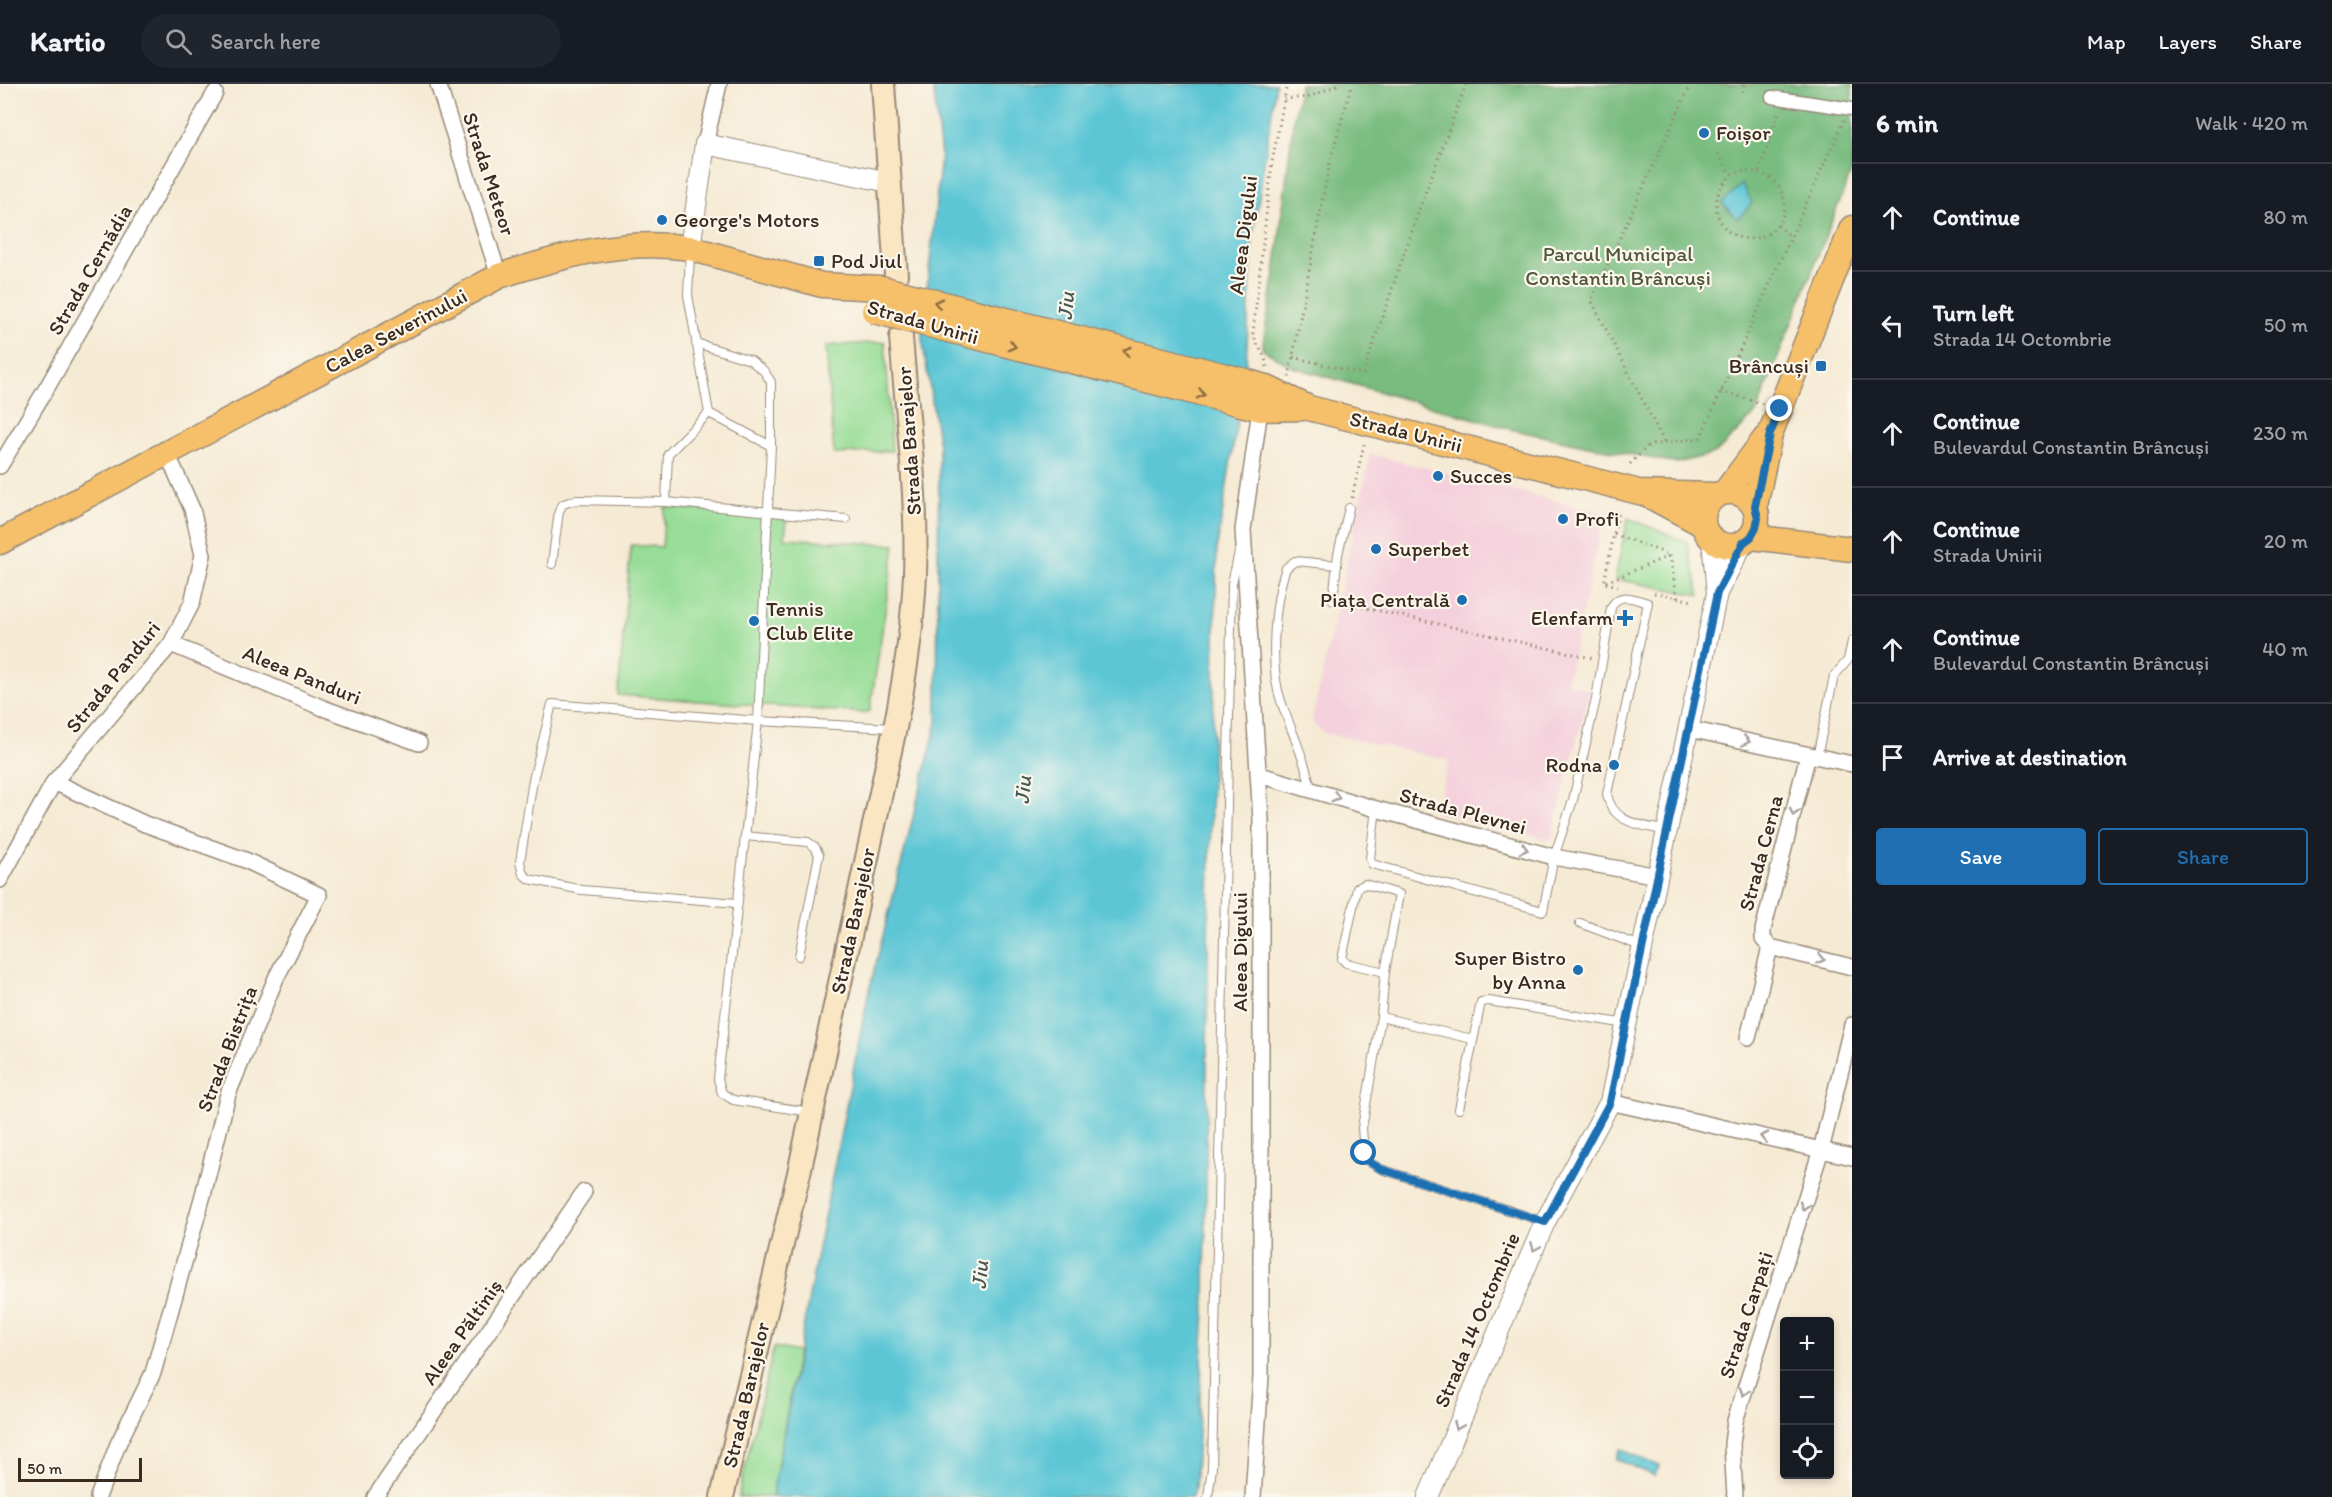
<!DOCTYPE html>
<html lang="en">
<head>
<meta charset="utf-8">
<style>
	:root { --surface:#171b24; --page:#20242c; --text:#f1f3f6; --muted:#9ea1a6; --line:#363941; --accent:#1f6fb2 }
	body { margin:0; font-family:Itim,sans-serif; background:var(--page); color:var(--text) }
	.controls { position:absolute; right:18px; bottom:18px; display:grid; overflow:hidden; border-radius:6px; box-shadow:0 3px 9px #0003 }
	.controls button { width:54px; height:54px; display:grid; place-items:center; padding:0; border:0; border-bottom:2px solid var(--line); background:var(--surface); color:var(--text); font:30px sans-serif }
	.scale { position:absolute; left:18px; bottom:15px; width:124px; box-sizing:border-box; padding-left:6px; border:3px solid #3b2a1e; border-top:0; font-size:16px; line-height:21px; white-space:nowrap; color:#3b2a1e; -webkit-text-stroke:4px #fbf7ec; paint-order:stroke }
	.stop { position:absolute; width:18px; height:18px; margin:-14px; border:4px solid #1f6fb2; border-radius:50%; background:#fff }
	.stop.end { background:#1f6fb2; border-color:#fff; box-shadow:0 2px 6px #0008 }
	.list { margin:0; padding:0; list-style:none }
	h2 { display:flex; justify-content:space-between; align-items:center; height:78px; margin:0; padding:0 24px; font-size:26px }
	h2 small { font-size:20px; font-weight:400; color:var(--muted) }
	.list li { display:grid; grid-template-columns:39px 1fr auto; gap:18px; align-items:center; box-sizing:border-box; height:108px; padding:0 24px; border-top:2px solid var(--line) }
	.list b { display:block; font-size:22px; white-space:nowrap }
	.list p { margin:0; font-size:20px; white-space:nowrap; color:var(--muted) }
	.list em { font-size:20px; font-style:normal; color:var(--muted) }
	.actions { display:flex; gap:12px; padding:18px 24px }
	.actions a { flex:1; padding:14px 0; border:2px solid var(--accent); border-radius:6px; text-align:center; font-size:21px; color:var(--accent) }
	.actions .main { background:var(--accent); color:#fff }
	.icon { flex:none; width:33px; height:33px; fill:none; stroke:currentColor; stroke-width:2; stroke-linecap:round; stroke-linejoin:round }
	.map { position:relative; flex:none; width:1852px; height:1413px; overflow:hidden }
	header { display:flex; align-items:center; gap:36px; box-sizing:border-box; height:84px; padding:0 30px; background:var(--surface); border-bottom:2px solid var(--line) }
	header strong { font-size:28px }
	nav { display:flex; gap:33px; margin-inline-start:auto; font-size:21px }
	.search { width:420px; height:54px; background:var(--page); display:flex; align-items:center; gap:15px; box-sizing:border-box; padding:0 21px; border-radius:33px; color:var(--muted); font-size:22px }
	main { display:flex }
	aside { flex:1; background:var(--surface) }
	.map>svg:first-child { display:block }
</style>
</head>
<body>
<header>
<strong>Kartio</strong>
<div class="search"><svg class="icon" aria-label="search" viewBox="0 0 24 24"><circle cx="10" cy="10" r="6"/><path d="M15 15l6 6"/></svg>Search here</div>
<nav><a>Map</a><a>Layers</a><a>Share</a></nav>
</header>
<main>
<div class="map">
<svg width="1852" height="1413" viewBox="0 0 1852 1413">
	<rect width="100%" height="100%" fill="#fbf7ec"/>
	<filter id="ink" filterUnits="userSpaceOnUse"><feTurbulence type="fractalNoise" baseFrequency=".0167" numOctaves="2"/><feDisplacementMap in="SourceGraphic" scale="12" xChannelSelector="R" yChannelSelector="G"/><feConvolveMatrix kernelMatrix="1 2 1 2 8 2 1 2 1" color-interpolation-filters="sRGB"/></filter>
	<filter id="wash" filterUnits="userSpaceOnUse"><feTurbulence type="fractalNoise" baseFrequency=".008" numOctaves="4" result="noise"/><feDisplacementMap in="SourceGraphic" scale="24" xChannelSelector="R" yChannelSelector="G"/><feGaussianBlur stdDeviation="1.35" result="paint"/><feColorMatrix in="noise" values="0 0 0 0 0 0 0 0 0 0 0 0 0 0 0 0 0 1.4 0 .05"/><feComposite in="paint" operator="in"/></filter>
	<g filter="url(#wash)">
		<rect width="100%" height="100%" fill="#f5ead4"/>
		<polygon fill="#f4cfdc" points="1370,370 1604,429 1567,599 1590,606 1551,756 1436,728 1449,676 1323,649 1312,638"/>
		<g fill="#97dd97" stroke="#69845a" stroke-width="1.5">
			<polygon points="885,258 892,367 834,370 826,262"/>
			<polygon points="665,423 787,432 785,454 895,461 870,627 864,629 618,611 631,461 662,463"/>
			<polygon points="1628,434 1687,458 1700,511 1615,495"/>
			<polygon points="774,1263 798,1268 772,1413 738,1413"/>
		</g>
		<polygon fill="#79bc80" stroke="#5a734f" stroke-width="1.5" points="1300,0 1852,0 1852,86 1756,329 1716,369 1677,379 1607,366 1510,345 1293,283 1262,265 1275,190 1293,39"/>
		<g fill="#5bc6d5" stroke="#4b787a" stroke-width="1.5">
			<polygon points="933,0 1276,0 1252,159 1246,281 1217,463 1208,863 1205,1226 1195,1405 1192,1413 772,1413 817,1170 868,911 937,639 939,362 922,254 941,72"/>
			<polygon points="1742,100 1752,119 1738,135 1722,119"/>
			<polygon points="1620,1365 1659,1382 1655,1392 1616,1375"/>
		</g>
	</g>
	<g filter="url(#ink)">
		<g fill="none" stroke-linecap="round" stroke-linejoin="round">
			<g stroke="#988a79" stroke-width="10">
				<g id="service">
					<polyline points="690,169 688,211 709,329 771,362"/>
					<polyline points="696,259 750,276 764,287 771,298 771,362 758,637 718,995 722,1009 733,1016 810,1028"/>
					<polyline points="666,418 668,370 709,329"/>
					<polyline points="552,480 559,427 563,420 576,416 666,418 846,435"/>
					<polyline points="1333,516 1338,470 1349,424"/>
					<polyline points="1817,673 1834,592 1848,576 1852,557"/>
					<path d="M1311 705C1305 674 1291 647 1281 617 1269 583 1274 518 1286 484L1295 477 1337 481"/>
					<path d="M1376 725 1370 774 1372 780 1543 827 1554 773 1573 716 1596 615 1611 524C1618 507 1634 515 1648 519L1607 710C1612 740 1642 741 1667 747"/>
					<polyline points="745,752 808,758 815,763 819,771 799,872"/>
					<polygon points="1365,800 1399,810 1385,888 1346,879 1342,875 1357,804"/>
					<polyline points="737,819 582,806 529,795 523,790 520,778 533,696 552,620 758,637 893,644"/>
					<polyline points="1580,839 1643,863"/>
					<polyline points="1385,888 1381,933 1362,1044 1364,1069 1369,1078 1381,1085 1545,1138"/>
					<polyline points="1381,933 1472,955"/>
					<polyline points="1459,1025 1481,918 1489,917 1626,940"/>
					<polyline points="1208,1413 1212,1384 1232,499 1239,468"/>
				</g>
			</g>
			<g stroke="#988a79" stroke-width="15">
				<polyline id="pedestrian" points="1772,13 1852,25"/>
			</g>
			<g stroke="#988a79" stroke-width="18">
				<g id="minor">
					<polyline points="438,0 499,192"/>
					<polyline points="705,60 719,0"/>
					<polyline points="0,382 49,300 215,9"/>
					<polyline points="171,560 323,624 419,659"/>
					<polyline points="1689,645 1852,680"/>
					<polyline points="1808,671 1763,846 1763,855 1770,863 1852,883"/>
					<polyline points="1260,691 1376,725 1554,773 1658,792"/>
					<polyline points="54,698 145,740 245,776 319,811 276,894 228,1010 203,1111 153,1289 118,1360 98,1413"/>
					<polyline points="0,796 54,698 171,560 192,519 203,471 192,425 167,369"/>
					<polyline points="1748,954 1770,863"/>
					<polyline points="1610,1018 1852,1073"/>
					<polyline points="375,1413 584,1108"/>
					<polyline points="1253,1413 1261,1292 1261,736 1243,446 1260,325"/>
					<polyline points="1735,1413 1732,1360 1735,1337 1821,1066 1852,941"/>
				</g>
			</g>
			<g stroke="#988a79" stroke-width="22">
				<g id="tertiary">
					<polyline points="690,164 705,60 889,98"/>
					<polyline points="1712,456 1717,509"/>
					<polyline points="1428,1413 1545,1138 1610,1018 1717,509 1743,459"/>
				</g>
			</g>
			<g stroke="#988a79" stroke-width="26">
				<g id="secondary">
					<polyline points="883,0 896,191"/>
					<path d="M722 1413 799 1089 895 644C905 593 913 542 915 490 918 411 907 332 901 253"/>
				</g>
			</g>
			<g stroke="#988a79" stroke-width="27">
				<g id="primary">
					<polyline points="1245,297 1265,303 1309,324 1643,409 1715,411"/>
					<polyline points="1241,320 1260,325 1303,324"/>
					<polyline points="1726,407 1764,356"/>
					<circle cx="1730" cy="435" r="27"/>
					<polyline points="1648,411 1702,440"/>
					<polyline points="1755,422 1770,350 1852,144"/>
					<polyline points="1751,453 1852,465"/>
					<path d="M0 458 499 192C561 172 624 154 690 164L822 201 881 204"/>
				</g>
			</g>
			<g stroke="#988a79" stroke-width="3" stroke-dasharray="1.5 4.5" stroke-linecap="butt">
				<polyline points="1742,8 1744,0"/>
				<polyline points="1284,15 1309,13 1340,0"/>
				<polyline points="1718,70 1731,90"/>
				<path d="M1747 87C1762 88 1774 93 1781 107 1801 148 1735 177 1718 132 1715 123 1716 113 1720 105 1723 100 1728 95 1731 90Z"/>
				<polyline points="1759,88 1779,27"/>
				<polyline points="1778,141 1791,153"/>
				<polyline points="1293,273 1363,290 1420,123 1466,0"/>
				<path d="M1267 283C1265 267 1256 263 1253 249L1272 79 1287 0"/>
				<polyline points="1289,293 1330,77 1352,0"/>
				<polyline points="1721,307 1763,320"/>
				<polyline points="1664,358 1591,216 1691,0"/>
				<polyline points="1630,380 1649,361 1700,354 1844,36"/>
				<polyline points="1352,414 1364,360"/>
				<polyline points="1618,430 1604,499 1618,502"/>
				<polyline points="1614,450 1670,471 1677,514"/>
				<polyline points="1606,498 1669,472"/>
				<polyline points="1654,509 1693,517"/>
				<polyline points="1344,519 1592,574"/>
			</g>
			<use href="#service" stroke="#fff" stroke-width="8"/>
			<use href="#pedestrian" stroke="#fff" stroke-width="12"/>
			<use href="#minor" stroke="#fff" stroke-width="15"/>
			<use href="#tertiary" stroke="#fff" stroke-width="20"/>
			<use href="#secondary" stroke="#fbe6c4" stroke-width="22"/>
			<use href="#primary" stroke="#f6c06b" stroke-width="24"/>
			<g stroke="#988a79" stroke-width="27" stroke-linecap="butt">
				<g id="primary-bridge">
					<polyline points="881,204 1245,297"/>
					<polyline points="874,227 1241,320"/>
				</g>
			</g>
			<use href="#primary-bridge" stroke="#f6c06b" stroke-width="24"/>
		</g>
		<defs><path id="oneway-chevron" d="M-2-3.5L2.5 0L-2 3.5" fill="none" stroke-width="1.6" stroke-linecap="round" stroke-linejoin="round" transform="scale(1.5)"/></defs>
		<g stroke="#8f6e41">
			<use href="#oneway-chevron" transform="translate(938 219) rotate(-166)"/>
			<use href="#oneway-chevron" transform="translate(1012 262) rotate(14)"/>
			<use href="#oneway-chevron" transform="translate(1127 267) rotate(-166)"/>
			<use href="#oneway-chevron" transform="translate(1201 310) rotate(14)"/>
		</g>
		<g stroke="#a79f9a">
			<use href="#oneway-chevron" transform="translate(1746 657) rotate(12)"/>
			<use href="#oneway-chevron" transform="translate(1336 713) rotate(17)"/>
			<use href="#oneway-chevron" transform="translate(1794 728) rotate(105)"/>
			<use href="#oneway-chevron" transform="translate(1524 765) rotate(15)"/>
			<use href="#oneway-chevron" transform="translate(1821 875) rotate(13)"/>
			<use href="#oneway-chevron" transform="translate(1764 1053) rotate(-167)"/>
			<use href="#oneway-chevron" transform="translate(1804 1122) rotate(108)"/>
			<use href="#oneway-chevron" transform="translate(1535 1163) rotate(113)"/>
			<use href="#oneway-chevron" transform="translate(1744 1308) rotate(108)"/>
			<use href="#oneway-chevron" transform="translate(1458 1342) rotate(113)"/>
		</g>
	</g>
	<g fill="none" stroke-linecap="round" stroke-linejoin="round" filter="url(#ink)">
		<polyline stroke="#1f6fb2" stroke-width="8" points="1364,1069 1369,1078 1381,1085 1545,1138 1610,1018 1717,509 1743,459 1751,453 1756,444 1758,434 1755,422 1770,350 1780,325"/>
	</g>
	<g fill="#1f6fb2" stroke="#fbf7ec" stroke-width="2">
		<circle cx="1704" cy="49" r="6"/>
		<circle cx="662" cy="136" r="6"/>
		<rect x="813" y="171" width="12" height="12" rx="3"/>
		<rect x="1815" y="276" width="12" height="12" rx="3"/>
		<circle cx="1438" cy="392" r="6"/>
		<circle cx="1563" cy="435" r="6"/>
		<circle cx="1376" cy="465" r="6"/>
		<circle cx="1462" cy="516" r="6"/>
		<path d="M1622 525h6v6h6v6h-6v6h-6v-6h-6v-6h6z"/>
		<circle cx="754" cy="537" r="6"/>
		<circle cx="1614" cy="681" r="6"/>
		<circle cx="1578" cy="886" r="6"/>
	</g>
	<g text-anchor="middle" stroke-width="4.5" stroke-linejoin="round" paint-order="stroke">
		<g font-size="21" fill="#3b2a1e" stroke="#fbf7ec" text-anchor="start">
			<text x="1716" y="56">Foișor</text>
			<text x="674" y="143">George's Motors</text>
			<text x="831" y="184">Pod Jiul</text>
			<text x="1809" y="289" text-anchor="end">Brâncuși</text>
			<text x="1450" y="399">Succes</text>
			<text x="1575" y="442">Profi</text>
			<text x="1388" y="472">Superbet</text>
			<text x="1450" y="523" text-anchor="end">Piața Centrală</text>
			<text x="766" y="532">Tennis<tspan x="766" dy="24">Club Elite</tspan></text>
			<text x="1613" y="541" text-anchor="end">Elenfarm</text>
			<text x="1602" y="688" text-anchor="end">Rodna</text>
			<text x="1566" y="881" text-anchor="end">Super Bistro<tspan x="1566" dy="24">by Anna</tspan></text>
		</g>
		<g font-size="21" fill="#3b2a1e" stroke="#fbf7ec">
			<text transform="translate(489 90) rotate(72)" y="7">Strada Meteor</text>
			<text transform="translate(1243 151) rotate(-83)" y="7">Aleea Digului</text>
			<text transform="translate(90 186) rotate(-60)" y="7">Strada Cernădia</text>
			<text transform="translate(923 238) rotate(16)" y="7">Strada Unirii</text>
			<text transform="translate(396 247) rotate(-28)" y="7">Calea Severinului</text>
			<text transform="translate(1406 348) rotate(14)" y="7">Strada Unirii</text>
			<text transform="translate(909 357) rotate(-94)" y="7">Strada Barajelor</text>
			<text transform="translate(302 591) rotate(22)" y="7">Aleea Panduri</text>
			<text transform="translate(113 593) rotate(-51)" y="7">Strada Panduri</text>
			<text transform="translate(1463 727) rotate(15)" y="7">Strada Plevnei</text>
			<text transform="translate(1761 769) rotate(-75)" y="7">Strada Cerna</text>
			<text transform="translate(853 837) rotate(-78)" y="7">Strada Barajelor</text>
			<text transform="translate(1240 868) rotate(-90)" y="7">Aleea Digului</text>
			<text transform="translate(227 965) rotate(-69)" y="7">Strada Bistrița</text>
			<text transform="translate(1746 1231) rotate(-72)" y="7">Strada Carpați</text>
			<text transform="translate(1477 1236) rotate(-67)" y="7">Strada 14 Octombrie</text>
			<text transform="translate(462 1248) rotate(-55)" y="7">Aleea Păltiniș</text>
			<text transform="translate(746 1311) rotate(-77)" y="7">Strada Barajelor</text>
		</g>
		<g font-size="21" fill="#52573c" stroke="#fbf7ec">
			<text x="1618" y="177">Parcul Municipal<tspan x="1618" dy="24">Constantin Brâncuși</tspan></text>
		</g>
		<g font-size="22" font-style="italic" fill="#455955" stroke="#fbf7ec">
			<text transform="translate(1065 222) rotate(-85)" y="8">Jiu</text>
			<text transform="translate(1022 706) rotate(-85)" y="8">Jiu</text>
			<text transform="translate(979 1191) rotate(-85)" y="8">Jiu</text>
		</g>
	</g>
</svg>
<div class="controls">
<button>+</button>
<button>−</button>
<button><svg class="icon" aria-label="locate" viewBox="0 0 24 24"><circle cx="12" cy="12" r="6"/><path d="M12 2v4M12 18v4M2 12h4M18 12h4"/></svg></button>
</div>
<div class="scale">50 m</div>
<div class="stop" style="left:1364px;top:1069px"></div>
<div class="stop end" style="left:1780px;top:325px"></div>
</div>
<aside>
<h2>6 min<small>Walk · 420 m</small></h2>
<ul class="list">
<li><svg class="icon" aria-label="ahead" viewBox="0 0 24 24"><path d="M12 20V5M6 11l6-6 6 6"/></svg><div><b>Continue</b></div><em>80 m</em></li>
<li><svg class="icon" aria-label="left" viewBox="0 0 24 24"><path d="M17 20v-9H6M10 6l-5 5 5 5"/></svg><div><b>Turn left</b><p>Strada 14 Octombrie</p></div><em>50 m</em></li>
<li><svg class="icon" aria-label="ahead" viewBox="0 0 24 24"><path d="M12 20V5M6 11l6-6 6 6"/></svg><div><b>Continue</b><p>Bulevardul Constantin Brâncuși</p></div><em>230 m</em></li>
<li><svg class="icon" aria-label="ahead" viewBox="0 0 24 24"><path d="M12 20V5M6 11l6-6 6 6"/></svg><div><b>Continue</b><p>Strada Unirii</p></div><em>20 m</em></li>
<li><svg class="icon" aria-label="ahead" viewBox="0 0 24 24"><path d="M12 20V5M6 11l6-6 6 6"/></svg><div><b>Continue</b><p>Bulevardul Constantin Brâncuși</p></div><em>40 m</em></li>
<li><svg class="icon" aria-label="arrive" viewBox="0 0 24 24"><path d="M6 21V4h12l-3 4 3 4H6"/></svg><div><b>Arrive at destination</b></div></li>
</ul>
<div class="actions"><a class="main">Save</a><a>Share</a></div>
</aside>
</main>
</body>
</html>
